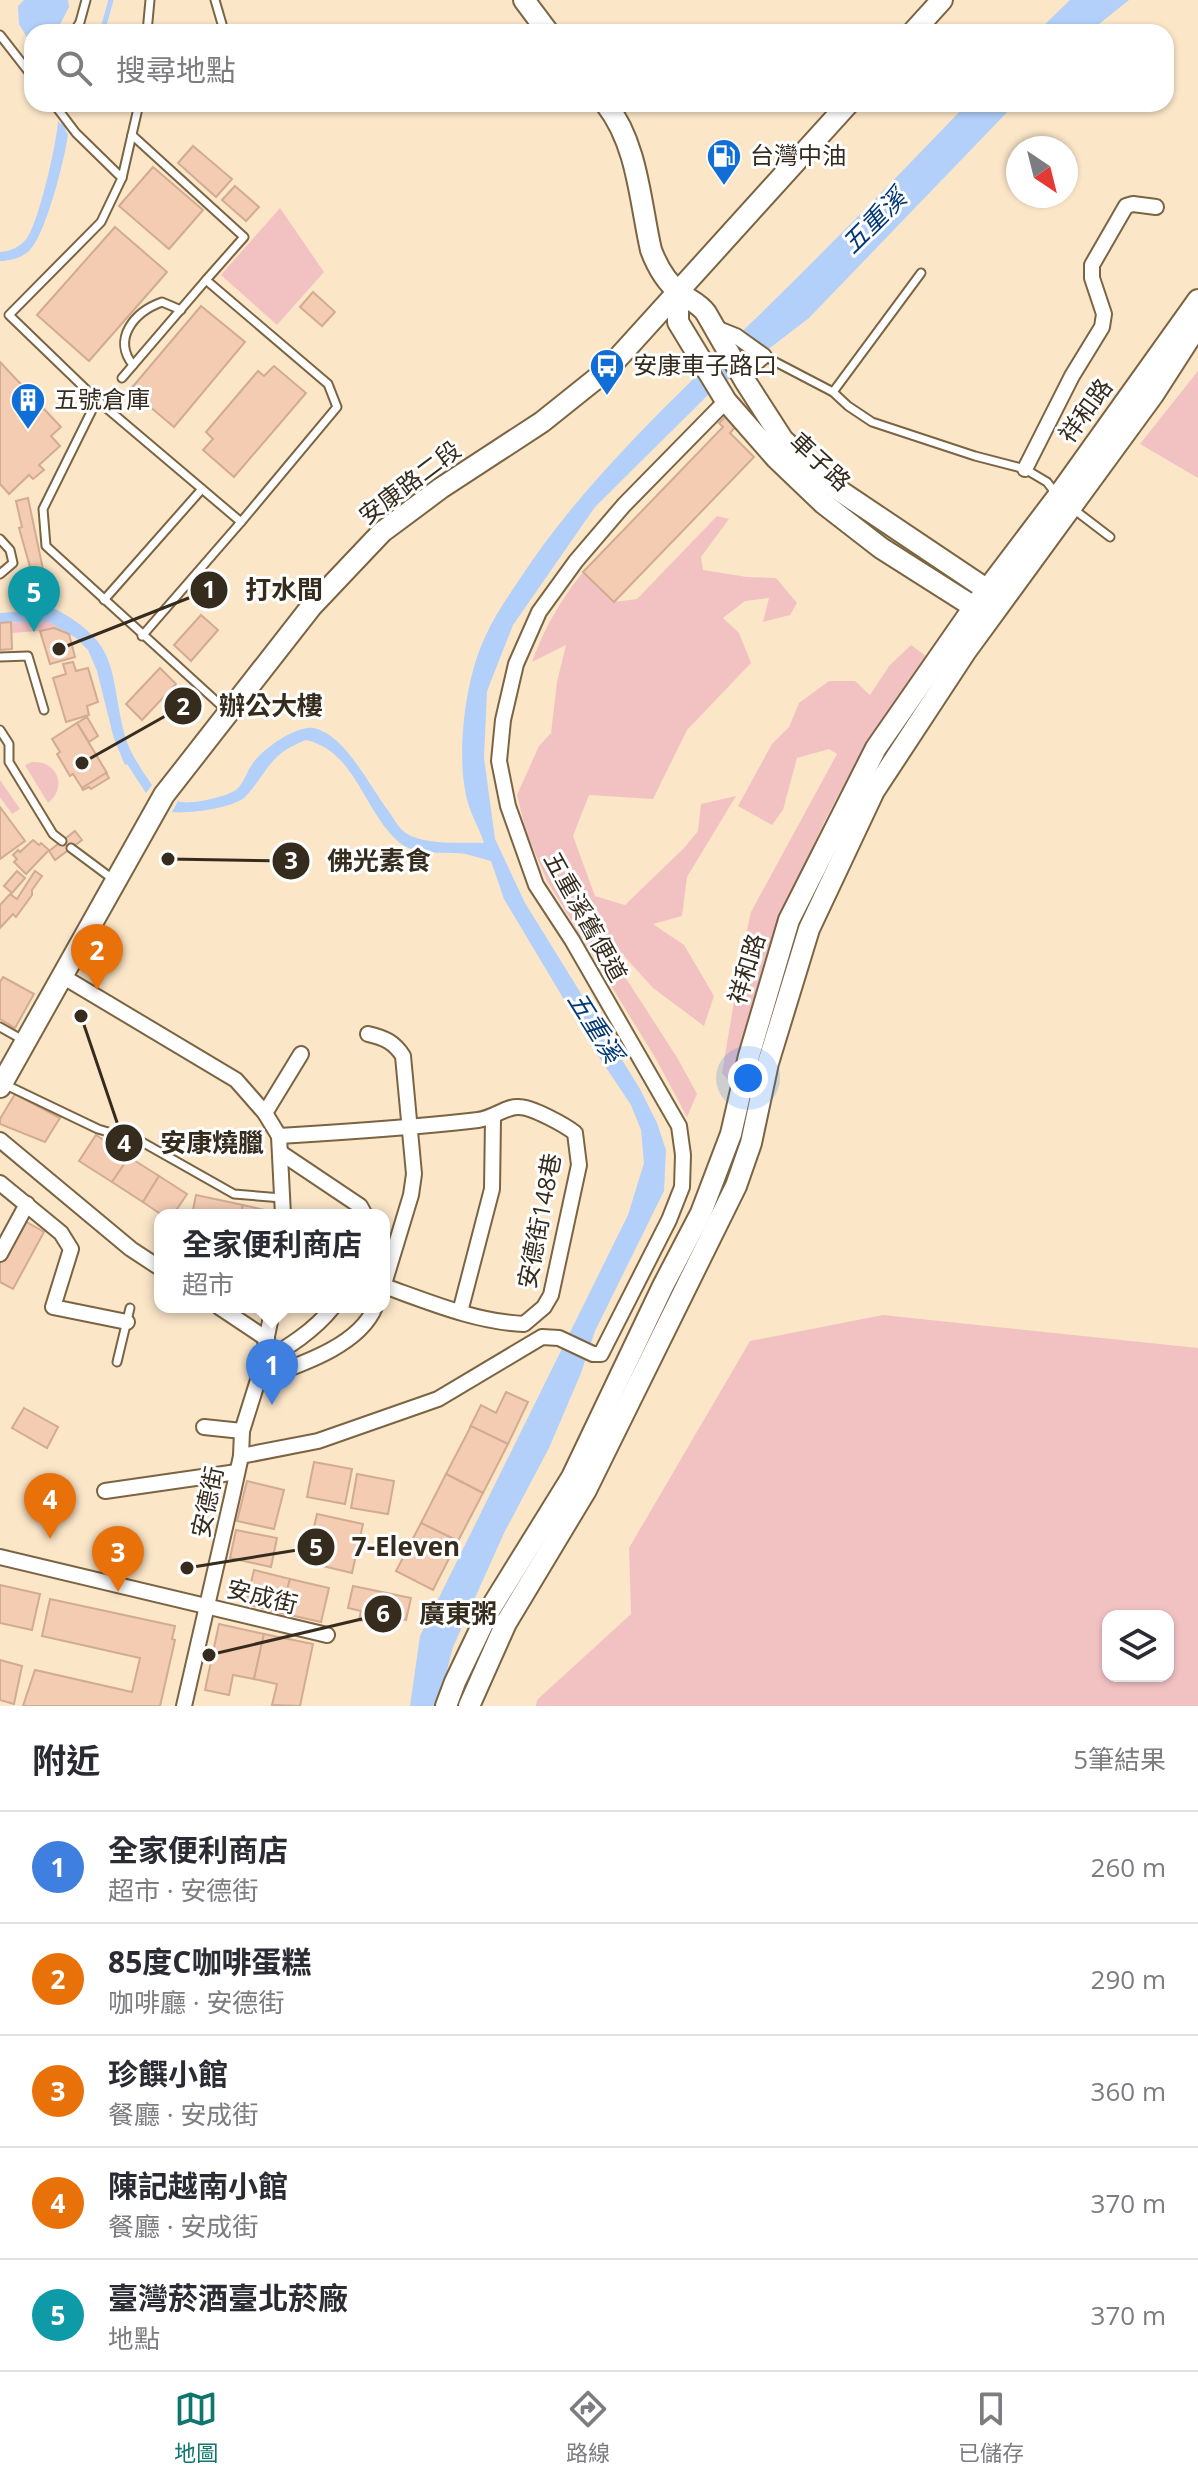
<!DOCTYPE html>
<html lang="zh-TW">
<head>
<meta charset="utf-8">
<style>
	:root { --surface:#fff; --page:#f7f7f7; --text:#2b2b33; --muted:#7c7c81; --line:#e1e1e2; --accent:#0f766e }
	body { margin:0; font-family:"Open Sans","Noto Sans TC",sans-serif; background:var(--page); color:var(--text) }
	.controls { position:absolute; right:24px; bottom:24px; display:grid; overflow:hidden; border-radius:16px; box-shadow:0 2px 6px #0004 }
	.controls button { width:72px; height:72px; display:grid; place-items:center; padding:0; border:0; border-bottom:2px solid var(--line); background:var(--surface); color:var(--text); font:40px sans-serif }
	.compass { position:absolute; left:1006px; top:136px; width:72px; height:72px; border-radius:50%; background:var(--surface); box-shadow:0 2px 6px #0004; rotate:145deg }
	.you { position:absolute; left:748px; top:1078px; width:28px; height:28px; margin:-20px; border:6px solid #fff; border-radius:50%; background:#1a73e8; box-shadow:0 0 0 12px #1a73e833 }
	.badge { display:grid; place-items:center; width:52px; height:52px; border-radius:50%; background:var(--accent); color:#fff; font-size:26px; font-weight:700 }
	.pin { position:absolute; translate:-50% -66px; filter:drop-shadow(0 2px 4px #0008) }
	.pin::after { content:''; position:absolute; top:42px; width:28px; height:24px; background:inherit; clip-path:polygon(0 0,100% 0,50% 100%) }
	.popup { position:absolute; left:154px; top:1209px; width:236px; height:104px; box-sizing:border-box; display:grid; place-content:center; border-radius:16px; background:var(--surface); filter:drop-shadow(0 2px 6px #0005); font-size:26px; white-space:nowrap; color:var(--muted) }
	.popup b { font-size:30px; color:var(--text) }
	.popup::after { content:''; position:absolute; left:50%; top:100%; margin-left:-16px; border:16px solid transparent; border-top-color:var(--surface) }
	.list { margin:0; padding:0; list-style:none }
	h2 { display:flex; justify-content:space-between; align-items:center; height:104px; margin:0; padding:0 32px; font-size:34px }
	h2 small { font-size:26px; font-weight:400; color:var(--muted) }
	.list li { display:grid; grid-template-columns:52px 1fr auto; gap:24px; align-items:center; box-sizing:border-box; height:112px; padding:0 32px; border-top:2px solid var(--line) }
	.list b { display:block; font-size:30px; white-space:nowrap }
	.list p { margin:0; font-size:26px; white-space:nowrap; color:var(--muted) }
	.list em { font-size:26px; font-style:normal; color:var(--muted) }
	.icon { flex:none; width:44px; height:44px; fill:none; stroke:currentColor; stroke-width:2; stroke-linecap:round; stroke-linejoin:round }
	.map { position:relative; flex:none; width:1198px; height:1706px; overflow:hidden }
	.search { position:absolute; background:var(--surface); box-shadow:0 2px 6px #0004; left:24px; right:24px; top:24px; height:88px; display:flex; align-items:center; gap:20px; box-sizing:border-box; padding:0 28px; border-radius:24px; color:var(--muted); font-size:30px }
	.sheet { height:664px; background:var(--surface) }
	nav { display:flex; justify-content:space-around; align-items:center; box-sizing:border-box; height:112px; border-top:2px solid var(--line); background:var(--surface); font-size:22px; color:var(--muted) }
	nav a { display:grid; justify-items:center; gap:4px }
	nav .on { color:var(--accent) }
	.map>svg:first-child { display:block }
</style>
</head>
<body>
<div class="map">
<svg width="1198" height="1706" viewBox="0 0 1198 1706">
	<rect width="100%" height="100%" fill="#fbe6c8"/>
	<g fill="#f2c2c3" fill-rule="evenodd">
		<polygon points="280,208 324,272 277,325 221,275"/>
		<polygon points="1198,371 1198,478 1140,444"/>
		<path d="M717 516 729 519 701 557 703 570 747 577 776 578 797 603 790 615 763 622 769 598 745 601 723 618 739 633 751 663 687 730 653 799 589 795 573 836 595 896 625 905 684 848 698 831 701 804 736 796 687 877 682 916 653 924 684 945 714 996 704 1026 653 988 608 938 602 941 678 1059 697 1094 687 1117 656 1059 547 881 526 832 517 795 539 746 551 733 557 682 566 645 532 662C544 628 560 601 583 572L614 602 637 599Z"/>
		<polygon points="48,621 69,634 54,628 40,631 11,633 11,622 0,623"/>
		<path d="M911 645 926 656C895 704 862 751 835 801 789 888 762 983 734 1077L728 1080 722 1073 743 948 751 912 837 754 829 749 797 758 783 810 772 825 738 806 772 744 789 727 799 703 829 681H855L870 695 889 666Z"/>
		<path d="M32 762C57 760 68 787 48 803L25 765Z"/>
		<polygon points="0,780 20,809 12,814 0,797"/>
		<path d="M883 1315 1198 1348V1706H536L537 1700 631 1614 629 1548 750 1341ZM1108 1616H1168V1676H1108Z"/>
	</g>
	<g fill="#b2d0f9">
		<polygon points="24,0 68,0 69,7 56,32 32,32 32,46 19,24 18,6"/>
		<polygon points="1070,0 1129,0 1089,32 1037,32"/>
		<path d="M967 104H1015L809 318 707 396 595 507 513 625 487 691 484 758 495 839 525 903 640 1089 657 1123 666 1150 664 1191 595 1331 581 1373 549 1448 504 1533 453 1647 444 1682 442 1706H410L420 1636 628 1215 644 1163 641 1130 631 1105 593 1048 504 899 491 861C483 859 474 856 466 854 445 851 418 857 400 843 364 813 356 751 306 740 268 755 270 769 246 796 235 808 189 814 172 812L178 801C187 806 228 797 237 789 244 783 247 771 253 763 263 749 296 725 314 728 345 735 369 785 387 809 394 818 399 831 411 836 432 845 461 842 484 843 480 830 472 817 468 803 455 758 465 679 485 637 494 617 507 598 519 580 583 482 671 401 754 320 827 249 897 177 967 104Z"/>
		<path d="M58 121 68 134C65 158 46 235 29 251 21 258 10 261 0 261V252C11 251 20 247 27 238 39 222 57 142 58 121Z"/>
		<path d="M55 609C122 644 109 674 125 736 130 754 142 770 152 785L146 793 127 764 125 765 114 739 97 671 88 650 76 638 49 622H0V613Z"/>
	</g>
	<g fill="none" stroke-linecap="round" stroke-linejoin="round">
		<g stroke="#b2d0f9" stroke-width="5">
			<polyline points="102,32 111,0"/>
			<polyline points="63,132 64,104"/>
		</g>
	</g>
	<g fill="#f3ccb2" stroke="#d1ab92" stroke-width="2">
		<polygon points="193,146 232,179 216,197 178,163"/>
		<polygon points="153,167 203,210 169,249 119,206"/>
		<polygon points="235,186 259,207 246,221 222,200"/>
		<polygon points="115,227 167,272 89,361 37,315"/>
		<polygon points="313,292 335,312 322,326 300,307"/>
		<polygon points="201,306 245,342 174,427 130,390"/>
		<polygon points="0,362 61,427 51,436 60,446 39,465 44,470 33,479 29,475 9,494 0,484"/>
		<polygon points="274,366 306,393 234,477 203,450 213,439 206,432 258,371 264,376"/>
		<polygon points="726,416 736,426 730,433 754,457 614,602 583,572 723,427 719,423"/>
		<polygon points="28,498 44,574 32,574 19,528 22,527 16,501"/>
		<polygon points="32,574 44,574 43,593 30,591"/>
		<polygon points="43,590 48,590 48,608 37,608 38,592 43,593"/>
		<polygon points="201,615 218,630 191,661 174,645"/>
		<polygon points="11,622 12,649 0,650 0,623"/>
		<polygon points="54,628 69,634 75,657 50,664 40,631"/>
		<polygon points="73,662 76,671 88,668 98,702 87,706 89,715 66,722 53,678 66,674 63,664"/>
		<polygon points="160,668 176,684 142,720 126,704"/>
		<polygon points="87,717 98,736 89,742 77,723"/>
		<polygon points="77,723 107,773 82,788 73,774 70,776 57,754 60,752 52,739"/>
		<polygon points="106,773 109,778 91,789 89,787 83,790 82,788"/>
		<polygon points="0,807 25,841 0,859"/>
		<polygon points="75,831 82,840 55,860 49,851"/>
		<polygon points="33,840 39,845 41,843 49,850 26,874 14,862 17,859 13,855 18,850 20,852"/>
		<polygon points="17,871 25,878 12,893 4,886"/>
		<polygon points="35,871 42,876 32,890 32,895 16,917 13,914 0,928 0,905 10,894 17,899"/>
		<polygon points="3,977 34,994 15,1028 0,1019 0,982"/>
		<polygon points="15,1094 60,1118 45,1142 0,1124 0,1119"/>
		<polygon points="96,1135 129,1157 112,1182 79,1161"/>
		<polygon points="129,1157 159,1176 143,1202 112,1182"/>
		<polygon points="159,1176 187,1194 173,1215 162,1215 143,1202"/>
		<polygon points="196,1195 243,1205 240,1215 192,1215"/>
		<polygon points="243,1205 273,1212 273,1215 240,1215"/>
		<polygon points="23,1220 44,1232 13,1289 0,1282 0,1262"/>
		<polygon points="506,1392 528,1402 508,1444 470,1427 481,1405 496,1413"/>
		<polygon points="24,1408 58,1427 47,1448 12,1428"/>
		<polygon points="471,1426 508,1444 483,1493 446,1474"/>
		<polygon points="314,1462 352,1469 345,1504 307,1497"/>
		<polygon points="357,1474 394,1481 388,1514 351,1508"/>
		<polygon points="446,1474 483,1493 458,1541 421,1523"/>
		<polygon points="247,1481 284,1490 274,1529 237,1521"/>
		<polygon points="317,1514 363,1524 352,1573 306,1562"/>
		<polygon points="421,1523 458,1541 433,1590 396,1571"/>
		<polygon points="236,1530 277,1538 271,1567 230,1558"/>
		<polygon points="254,1570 290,1579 281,1613 246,1604"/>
		<polygon points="290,1579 329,1588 321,1622 281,1613"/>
		<polygon points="0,1585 40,1594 32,1630 0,1623"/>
		<polygon points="353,1586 411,1598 406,1620 370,1612 368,1622 359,1620 361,1611 348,1608"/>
		<polygon points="50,1599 175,1626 172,1639 175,1640 160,1706 23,1706 35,1670 132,1692 140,1658 42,1636"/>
		<polygon points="219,1624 264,1634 254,1679 233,1675 229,1695 205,1690"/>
		<polygon points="264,1634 313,1644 300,1706 272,1705 277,1684 254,1679"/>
		<polygon points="0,1660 22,1666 14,1704 0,1700"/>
	</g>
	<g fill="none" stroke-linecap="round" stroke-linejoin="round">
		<g stroke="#7b6442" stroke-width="11">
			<g id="lane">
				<polyline points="215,0 222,24 219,32"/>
				<polyline points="74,32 80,22 86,0"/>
				<polyline points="147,32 150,0"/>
				<polyline points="0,35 32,76"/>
				<polyline points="54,104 76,133 122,178 101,222 9,315 97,400"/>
				<polyline points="132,135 244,237 206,280 328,384 337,407 241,522 97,400 43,509 46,546 226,710"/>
				<polyline points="122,178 139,104"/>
				<polyline points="764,356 833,392 848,406 872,422 975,456 1025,469 1047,482 1057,495"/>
				<path d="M133 365C112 339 134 312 162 302L181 310"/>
				<polyline points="122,378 206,280"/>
				<polyline points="833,392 921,273"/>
				<polyline points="1072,508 1110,537"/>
				<polyline points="0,539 10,550 13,563 0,574"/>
				<polyline points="104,600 202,489"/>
				<polyline points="142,636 241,522"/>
				<polyline points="0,657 28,656 44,710"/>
				<polyline points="0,730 9,744 9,762 53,834 62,841"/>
				<polyline points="71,848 114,880"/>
				<polyline points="0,1027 23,1040"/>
				<polyline points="4,1084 98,1129 142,1142 234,1194 282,1198"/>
				<polyline points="117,1362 130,1308"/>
			</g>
		</g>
		<g stroke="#7b6442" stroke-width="18">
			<g id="street">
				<polyline points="716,328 736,336 764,356 751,367 745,381"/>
				<polyline points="1025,469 1072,376 1102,327 1104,314 1092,278 1092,265 1126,206 1133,204 1156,207"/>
				<polyline points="62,976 236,1080 265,1113 279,1136 283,1215"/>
				<path d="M368 1034C385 1038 394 1042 403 1056L414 1174 411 1195 384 1284"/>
				<polyline points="265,1113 301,1054"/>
				<path d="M279 1136C346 1132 412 1128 478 1120 494 1118 506 1106 519 1107 532 1107 565 1125 575 1133L579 1165 551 1295 544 1307 524 1324C476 1322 429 1302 384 1286"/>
				<polyline points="0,1140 131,1249 160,1268"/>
				<polyline points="281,1153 360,1206 365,1215"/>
				<polyline points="0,1183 61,1233 71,1249 53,1307 127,1322"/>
				<polyline points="0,1254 27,1204"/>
				<polyline points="219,1307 267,1339"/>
				<polyline points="460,1312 492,1189 493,1119"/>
				<path d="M261 1363C288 1347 314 1331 333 1307"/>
				<path d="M258 1380C296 1366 359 1347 375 1307"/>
				<polyline points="204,1427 242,1431"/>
				<polyline points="241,1456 318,1441 438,1399 542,1337 559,1338 593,1354 601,1354 669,1220 682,1187 683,1155 679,1126 572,940 536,885 508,806 499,761 503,720 516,664 539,612 576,561 624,505 726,401"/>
				<polyline points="105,1491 237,1472"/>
				<polyline points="0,1557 327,1635"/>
				<polyline points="184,1706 232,1497 241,1456 242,1431 258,1380 273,1307"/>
			</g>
		</g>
		<g stroke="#7b6442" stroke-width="24">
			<g id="secondary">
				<polyline points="524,0 548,32"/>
				<polyline points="913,32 942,0"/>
				<path d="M606 104C638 145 640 202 651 250 657 266 666 282 680 293 689 300 699 303 706 313L745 381 783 440 837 489 998 597"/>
				<polyline points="678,292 678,322 726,401 776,458 823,503 881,548 985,614"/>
				<polyline points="0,1087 164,795 311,607 382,532 441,488 542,422 607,370 848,104"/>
				<polyline points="446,1706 455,1682 489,1611 572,1477 663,1286 701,1213 731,1134 749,1056 789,920 876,748 974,607 1058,496 1198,300"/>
				<polyline points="469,1706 506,1623 586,1490 736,1186 751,1143 768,1063 809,929 874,791 966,651 1153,395 1198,325"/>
			</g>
		</g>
		<use href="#lane" stroke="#fff" stroke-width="7"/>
		<use href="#street" stroke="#fff" stroke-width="14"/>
		<use href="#secondary" stroke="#fff" stroke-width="20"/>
	</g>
	<defs>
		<g id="fuel-pin" transform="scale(1.8)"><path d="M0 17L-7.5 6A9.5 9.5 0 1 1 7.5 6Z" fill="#126ed7" stroke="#fff"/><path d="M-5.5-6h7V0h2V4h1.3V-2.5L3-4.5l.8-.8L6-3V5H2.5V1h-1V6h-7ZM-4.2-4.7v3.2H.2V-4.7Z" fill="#fff"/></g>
		<g id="bus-pin" transform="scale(1.8)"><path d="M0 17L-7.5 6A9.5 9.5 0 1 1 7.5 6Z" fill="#126ed7" stroke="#fff"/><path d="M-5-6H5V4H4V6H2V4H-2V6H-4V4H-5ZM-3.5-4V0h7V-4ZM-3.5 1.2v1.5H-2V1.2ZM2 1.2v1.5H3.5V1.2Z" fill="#fff"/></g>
		<g id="building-pin" transform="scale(1.8)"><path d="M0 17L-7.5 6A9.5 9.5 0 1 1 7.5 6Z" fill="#126ed7" stroke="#fff"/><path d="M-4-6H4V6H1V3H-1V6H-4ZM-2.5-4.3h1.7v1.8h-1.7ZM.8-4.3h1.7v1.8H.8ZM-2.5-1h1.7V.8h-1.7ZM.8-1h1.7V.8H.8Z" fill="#fff"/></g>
	</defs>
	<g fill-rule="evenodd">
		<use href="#fuel-pin" x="724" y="156"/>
		<use href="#bus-pin" x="607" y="366"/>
		<use href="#building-pin" x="28" y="400"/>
	</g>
	<g text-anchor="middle" stroke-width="6" stroke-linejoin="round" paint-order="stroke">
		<g font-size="24" fill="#362c1e" stroke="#fff" text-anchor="start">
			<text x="750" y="164">台灣中油</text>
			<text x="633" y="374">安康車子路口</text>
			<text x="54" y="408">五號倉庫</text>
		</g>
		<g font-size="24" fill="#362c1e" stroke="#fff">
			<text transform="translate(1086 411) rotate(-54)" y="8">祥和路</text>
			<text transform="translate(820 462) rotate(43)" y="8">車子路</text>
			<text transform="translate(410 483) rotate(-37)" y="8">安康路二段</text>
			<text transform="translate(585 917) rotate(61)" y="8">五重溪舊便道</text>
			<text transform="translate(747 969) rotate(-73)" y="8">祥和路</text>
			<text transform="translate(540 1221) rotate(-79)" y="8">安德街148巷</text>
			<text transform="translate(208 1502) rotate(-78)" y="8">安德街</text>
			<text transform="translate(262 1597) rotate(14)" y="8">安成街</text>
		</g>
		<g font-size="26" font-style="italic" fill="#033976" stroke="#fff">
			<text transform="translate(874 221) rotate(-45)" y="9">五重溪</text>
			<text transform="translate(595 1027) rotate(58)" y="9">五重溪</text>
		</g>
	</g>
	<path fill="none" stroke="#362c1e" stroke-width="3" d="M59 649L209 590M82 763L183 706M168 859L291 861M81 1016L124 1143M187 1568L316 1547M209 1655L383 1614"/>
	<g fill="#362c1e" stroke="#fff" stroke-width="3">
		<circle cx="59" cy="649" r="8"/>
		<circle cx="82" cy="763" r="8"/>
		<circle cx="168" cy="859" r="8"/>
		<circle cx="81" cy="1016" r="8"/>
		<circle cx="187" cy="1568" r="8"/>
		<circle cx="209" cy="1655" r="8"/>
		<circle cx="209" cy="590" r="20"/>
		<circle cx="183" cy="706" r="20"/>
		<circle cx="291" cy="861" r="20"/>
		<circle cx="124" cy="1143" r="20"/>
		<circle cx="316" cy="1547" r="20"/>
		<circle cx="383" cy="1614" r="20"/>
	</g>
	<g font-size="24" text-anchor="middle" font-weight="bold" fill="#fff">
		<text x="209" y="598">1</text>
		<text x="183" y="715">2</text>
		<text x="291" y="869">3</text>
		<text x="124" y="1152">4</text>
		<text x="316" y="1556">5</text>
		<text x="383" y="1622">6</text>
	</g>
	<g font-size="26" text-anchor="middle" font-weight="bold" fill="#362c1e" stroke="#fff" stroke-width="6" stroke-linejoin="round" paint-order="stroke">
		<text x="284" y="599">打水間</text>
		<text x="271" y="715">辦公大樓</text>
		<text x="379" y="870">佛光素食</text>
		<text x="212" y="1152">安康燒臘</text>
		<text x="406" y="1556">7-Eleven</text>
		<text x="458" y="1623">廣東粥</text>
	</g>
</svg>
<div class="controls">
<button><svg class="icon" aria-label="layers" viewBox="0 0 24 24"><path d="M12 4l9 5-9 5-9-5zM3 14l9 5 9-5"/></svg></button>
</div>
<svg class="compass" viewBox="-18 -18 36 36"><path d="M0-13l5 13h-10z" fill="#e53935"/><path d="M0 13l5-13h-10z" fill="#7c7c81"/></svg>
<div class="you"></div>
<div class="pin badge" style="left:272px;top:1405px;background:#3f7fe0">1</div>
<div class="popup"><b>全家便利商店</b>超市</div>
<div class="pin badge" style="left:97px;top:990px;background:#e8710a">2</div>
<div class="pin badge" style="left:118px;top:1592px;background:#e8710a">3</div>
<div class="pin badge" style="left:50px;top:1539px;background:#e8710a">4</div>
<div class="pin badge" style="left:34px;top:632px;background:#0f9aa8">5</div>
<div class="search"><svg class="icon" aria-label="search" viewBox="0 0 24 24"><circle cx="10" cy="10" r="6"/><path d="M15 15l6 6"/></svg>搜尋地點</div>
</div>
<section class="sheet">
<h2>附近<small>5筆結果</small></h2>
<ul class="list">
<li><span class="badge" style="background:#3f7fe0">1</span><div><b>全家便利商店</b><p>超市 · 安德街</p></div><em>260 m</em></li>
<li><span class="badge" style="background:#e8710a">2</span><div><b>85度C咖啡蛋糕</b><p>咖啡廳 · 安德街</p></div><em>290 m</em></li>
<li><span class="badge" style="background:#e8710a">3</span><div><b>珍饌小館</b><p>餐廳 · 安成街</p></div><em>360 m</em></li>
<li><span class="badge" style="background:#e8710a">4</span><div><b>陳記越南小館</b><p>餐廳 · 安成街</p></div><em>370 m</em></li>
<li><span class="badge" style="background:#0f9aa8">5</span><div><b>臺灣菸酒臺北菸廠</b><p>地點</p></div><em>370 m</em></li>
</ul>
</section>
<nav>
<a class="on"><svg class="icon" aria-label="map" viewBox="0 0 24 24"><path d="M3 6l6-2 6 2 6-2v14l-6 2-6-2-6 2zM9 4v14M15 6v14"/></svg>地圖</a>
<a><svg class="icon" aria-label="directions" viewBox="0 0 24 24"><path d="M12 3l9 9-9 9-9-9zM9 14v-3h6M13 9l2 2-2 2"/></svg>路線</a>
<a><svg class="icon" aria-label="saved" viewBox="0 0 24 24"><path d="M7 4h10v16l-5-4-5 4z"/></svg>已儲存</a>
</nav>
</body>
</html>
